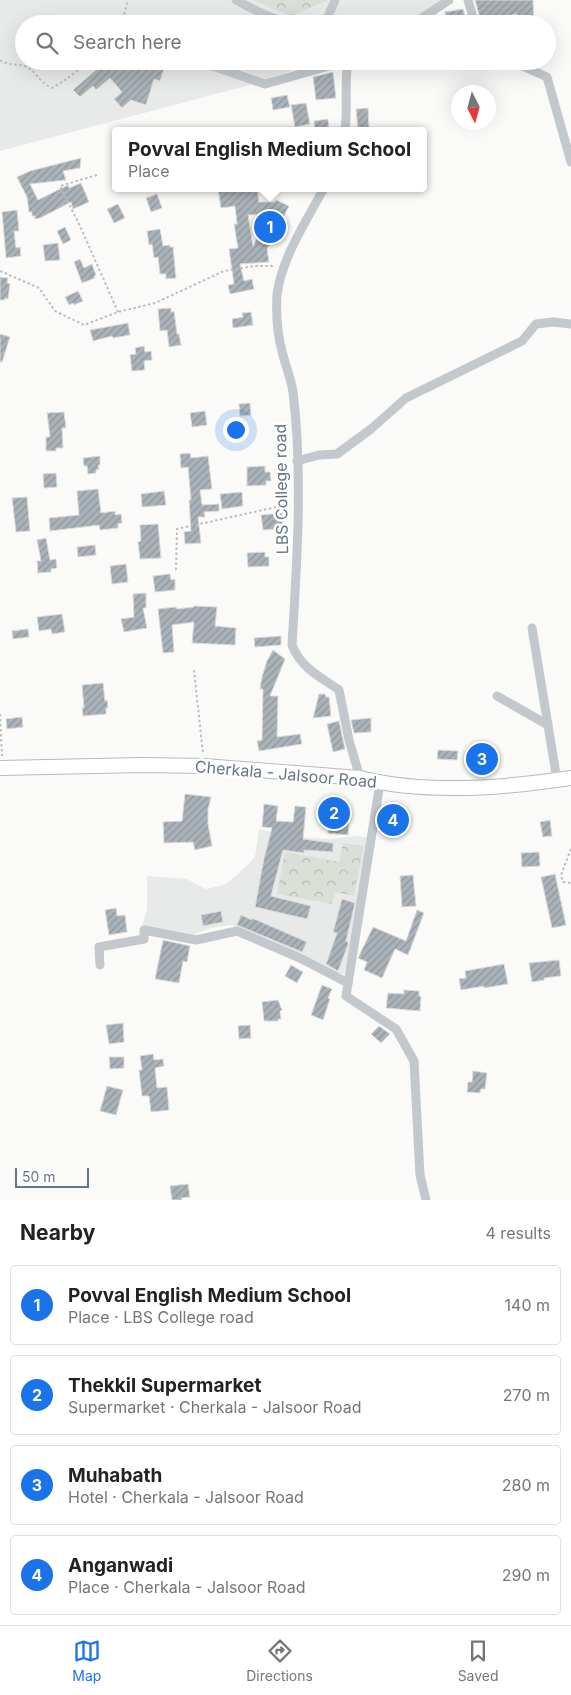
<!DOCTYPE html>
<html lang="en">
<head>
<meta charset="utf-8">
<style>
	:root { --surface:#fff; --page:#f2f2f2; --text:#222; --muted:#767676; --line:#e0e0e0; --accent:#1a73e8 }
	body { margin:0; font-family:Inter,sans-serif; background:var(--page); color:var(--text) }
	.compass { position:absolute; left:451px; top:85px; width:45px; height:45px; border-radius:50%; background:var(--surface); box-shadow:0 5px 20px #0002; rotate:174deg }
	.scale { position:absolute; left:15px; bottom:12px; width:74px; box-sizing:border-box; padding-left:5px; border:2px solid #657683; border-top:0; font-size:14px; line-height:18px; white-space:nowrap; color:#657683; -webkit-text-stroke:4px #fff; paint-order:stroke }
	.you { position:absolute; left:235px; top:429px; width:18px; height:18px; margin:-12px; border:4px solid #fff; border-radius:50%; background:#1a73e8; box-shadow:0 0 0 8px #1a73e833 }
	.badge { display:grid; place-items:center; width:32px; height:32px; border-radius:50%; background:var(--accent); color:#fff; font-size:16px; font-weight:700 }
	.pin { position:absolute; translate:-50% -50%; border:2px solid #fff; box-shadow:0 1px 5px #0006 }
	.popup { position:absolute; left:112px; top:127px; width:315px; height:65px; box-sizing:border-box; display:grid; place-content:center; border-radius:5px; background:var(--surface); filter:drop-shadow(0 1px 4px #0005); font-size:16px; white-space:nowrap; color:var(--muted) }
	.popup b { font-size:19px; color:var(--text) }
	.popup::after { content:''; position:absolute; left:50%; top:100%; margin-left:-10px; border:10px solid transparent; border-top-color:var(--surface) }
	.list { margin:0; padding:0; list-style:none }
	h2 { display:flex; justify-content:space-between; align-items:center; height:65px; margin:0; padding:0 20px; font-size:21px }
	h2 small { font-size:16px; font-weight:400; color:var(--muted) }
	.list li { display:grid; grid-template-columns:32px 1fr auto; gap:15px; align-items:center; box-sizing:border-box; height:80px; margin:0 10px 10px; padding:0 10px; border:1px solid var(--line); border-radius:5px }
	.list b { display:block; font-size:19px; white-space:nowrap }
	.list p { margin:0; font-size:16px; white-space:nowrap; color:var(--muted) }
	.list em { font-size:16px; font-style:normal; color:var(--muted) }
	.icon { flex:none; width:28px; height:28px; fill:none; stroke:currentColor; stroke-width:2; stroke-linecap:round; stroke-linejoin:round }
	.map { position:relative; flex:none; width:571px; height:1200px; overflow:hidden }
	.search { position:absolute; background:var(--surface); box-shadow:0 5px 20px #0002; left:15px; right:15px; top:15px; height:55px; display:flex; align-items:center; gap:12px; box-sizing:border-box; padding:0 18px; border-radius:28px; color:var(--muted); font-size:19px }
	.sheet { height:425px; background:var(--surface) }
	nav { display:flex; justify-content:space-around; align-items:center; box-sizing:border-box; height:70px; border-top:1px solid var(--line); background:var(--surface); font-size:14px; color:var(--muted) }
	nav a { display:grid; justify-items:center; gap:2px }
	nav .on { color:var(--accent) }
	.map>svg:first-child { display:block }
</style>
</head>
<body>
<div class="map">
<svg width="571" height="1200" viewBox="0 0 571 1200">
	<defs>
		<pattern id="forest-crowns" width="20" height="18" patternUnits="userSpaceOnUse" patternTransform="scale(1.25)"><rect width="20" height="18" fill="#dadfd7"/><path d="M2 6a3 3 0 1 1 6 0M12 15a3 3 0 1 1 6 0" fill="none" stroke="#b4b9b4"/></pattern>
		<pattern id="building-hatch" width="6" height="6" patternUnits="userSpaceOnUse" patternTransform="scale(1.25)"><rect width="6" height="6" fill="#aab3b9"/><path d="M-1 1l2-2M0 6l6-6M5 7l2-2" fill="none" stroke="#8e969c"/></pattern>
	</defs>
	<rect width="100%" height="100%" fill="#fafaf8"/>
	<g fill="#e8e9e9">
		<polygon points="0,0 443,0 407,24 24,24 24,61 321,61 246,86 0,151"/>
		<polygon points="259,829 293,837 329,839 357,836 370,838 353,938 344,974 331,972 303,954 231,925 211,928 192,935 142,926 147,910 147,876 187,879 206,889 224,885 238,874 255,857"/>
	</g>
	<g fill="url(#forest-crowns)">
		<polygon points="252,0 328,0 291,16"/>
		<polygon points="343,843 364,846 354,896 335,892 332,904 277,894 285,852 339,862"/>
	</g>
	<g fill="url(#building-hatch)" stroke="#dcdcda" fill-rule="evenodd">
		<polygon points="475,0 533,0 534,24 517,24 517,14 481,22"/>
		<polygon points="463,9 467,24 446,24 445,12"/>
		<polygon points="106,61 159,61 166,63 160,81 154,79 146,105 131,100 122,108 114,99 122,92 110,78 96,90 93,86 80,97 73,90"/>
		<polygon points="333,72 336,98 316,100 313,77"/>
		<polygon points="287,95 290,107 273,110 271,98"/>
		<polygon points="306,103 310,124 295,127 291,105"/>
		<polygon points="368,108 369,128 358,130 356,109"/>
		<polygon points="328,119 329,131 315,131 314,121"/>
		<polygon points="81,158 80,168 63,171 66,180 30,184 38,200 68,185 69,188 81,183 89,202 73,209 71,202 40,218 35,219 35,216 32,216 32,212 29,212 27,197 17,177 30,171"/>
		<path d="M218 188H257L259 202H275L276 200 289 206 267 249 269 262 240 264 244 281 252 279 254 289 230 294 228 285 234 284 229 249 238 248 234 224H237L235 206 221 208ZM268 214 253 246 248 215Z"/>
		<polygon points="157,194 162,208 151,212 146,198"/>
		<polygon points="118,204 125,218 114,223 107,209"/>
		<polygon points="17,210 19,231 14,231 16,248 20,247 21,256 6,258 2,212"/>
		<polygon points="65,227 71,240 63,244 57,231"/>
		<polygon points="160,229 163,246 170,245 170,247 173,247 176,278 166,279 166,274 160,274 158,257 154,258 152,244 149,245 147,231"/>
		<polygon points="58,243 60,260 45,261 43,245"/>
		<polygon points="80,259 84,268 92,264 96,275 94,276 95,278 82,283 74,262"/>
		<polygon points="0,277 8,278 7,283 10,284 8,299 5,298 5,300 0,300"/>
		<polygon points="78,291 83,301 74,305 73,303 69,305 65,297"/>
		<polygon points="171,308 171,312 174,311 177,334 179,334 181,345 169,347 167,330 160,331 158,309"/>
		<polygon points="251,312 253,325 233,328 232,319 243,317 242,313"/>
		<polygon points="128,323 130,335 113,338 112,336 93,341 90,330"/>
		<polygon points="0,334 10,337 2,362 0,362"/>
		<polygon points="144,346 145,352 151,351 152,360 144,361 145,370 132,371 130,355 136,354 135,348"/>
		<polygon points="250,403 251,415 240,416 239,404"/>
		<polygon points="205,411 207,425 192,427 190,413"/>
		<polygon points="64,412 66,428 62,428 63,448 56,448 56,451 46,451 46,437 50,437 47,413"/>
		<polygon points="190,453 191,458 208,456 212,489 200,490 202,505 219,504 219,511 204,512 205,517 198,517 201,543 185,544 184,532 191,531 189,500 191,500 188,467 181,468 180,454"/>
		<polygon points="100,456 100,465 98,465 99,469 96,470 96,473 88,474 87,466 84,466 83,458"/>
		<polygon points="265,466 265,472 270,472 271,481 266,481 266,485 247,486 247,467"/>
		<polygon points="56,473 57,487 44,488 43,474"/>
		<polygon points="98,489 101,513 115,511 115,515 121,514 122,523 118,524 118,528 100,530 99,525 50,531 49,518 79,515 77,491"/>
		<polygon points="164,491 166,505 142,507 141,494"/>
		<polygon points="242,492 243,506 222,509 220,494"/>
		<polygon points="27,497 30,531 16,532 12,498"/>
		<polygon points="282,513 283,524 278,525 278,529 263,530 261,515"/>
		<polygon points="158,524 161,558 140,559 138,542 141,541 140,525"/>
		<polygon points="46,538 50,560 56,559 57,568 51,569 51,572 38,573 37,561 41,561 37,540"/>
		<polygon points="95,545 96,555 78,557 77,547"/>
		<polygon points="265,552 265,557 269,557 269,566 248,567 247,553"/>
		<polygon points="126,564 128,582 112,584 110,566"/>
		<polygon points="170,574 171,580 175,579 175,590 155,592 153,576"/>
		<polygon points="146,593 146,608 143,608 147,628 124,632 121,619 134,617 133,594"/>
		<polygon points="195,606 217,607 215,626 236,628 235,645 192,643 194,622 172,625 174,652 163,653 158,609 176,607 177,609 194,607"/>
		<polygon points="62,614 65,632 52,634 51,629 39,631 37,617"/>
		<polygon points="28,629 29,637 13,639 12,631"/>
		<polygon points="281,636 281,645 255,647 254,638"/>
		<polygon points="273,650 285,659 270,696 278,696 277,737 300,734 302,744 259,751 257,741 262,740 263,689 260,689 262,677 267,661"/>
		<polygon points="103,683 105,701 107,700 108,708 106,708 106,714 83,716 82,708 84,708 82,685"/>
		<polygon points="319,694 325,694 326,697 329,697 331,716 313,718"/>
		<polygon points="22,717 23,727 7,729 6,719"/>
		<polygon points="371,718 371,732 354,733 351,720"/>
		<polygon points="339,721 345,749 333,752 327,724"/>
		<polygon points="438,750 458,751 457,760 437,759"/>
		<polygon points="185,794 211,797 208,810 208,824 212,846 195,850 193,842 164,843 163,822 182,821"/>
		<polygon points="264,804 278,806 276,821 293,822 295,806 306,807 303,839 333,843 333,852 304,850 304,853 283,850 271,896 311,906 307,919 255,907 264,858 272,828 262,827"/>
		<polygon points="329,809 350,810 348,835 328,833"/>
		<polygon points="385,810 400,811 400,829 385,829"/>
		<polygon points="550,820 552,836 543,837 540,822"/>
		<polygon points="539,852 540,866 522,867 521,853"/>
		<polygon points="555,874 566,925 552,928 541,877"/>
		<polygon points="413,875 416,906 402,907 400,876"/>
		<polygon points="342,899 355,903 346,941 348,942 348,945 338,971 326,964 337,933 333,932"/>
		<polygon points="116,908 117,916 125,915 127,932 109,935 105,910"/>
		<polygon points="417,910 424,913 408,955 395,949 382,978 364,970 367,962 358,958 373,927 406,941"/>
		<polygon points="221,911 223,922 203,926 201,915"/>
		<polygon points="241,915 252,920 252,918 307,942 302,952 237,925"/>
		<polygon points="163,940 190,946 187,962 183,961 179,983 155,979"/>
		<polygon points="559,960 561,976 544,978 544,980 532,982 529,963"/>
		<polygon points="504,964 508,984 484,988 484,986 461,990 459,979 466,978 465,971"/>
		<polygon points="291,965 303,972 297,983 285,976"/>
		<polygon points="322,985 332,989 328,998 330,999 323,1020 311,1015"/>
		<polygon points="404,990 419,991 419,996 421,997 420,1011 386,1008 388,993 404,994"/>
		<polygon points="278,1000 282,1010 280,1011 281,1019 278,1019 278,1021 264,1021 262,1002"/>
		<polygon points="123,1023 124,1042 109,1044 106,1025"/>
		<polygon points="250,1025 251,1038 239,1039 238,1026"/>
		<polygon points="379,1026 390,1034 381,1043 371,1034"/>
		<polygon points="153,1054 154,1060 163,1059 164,1066 155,1068 157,1088 167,1087 169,1110 151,1112 149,1096 142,1096 139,1070 142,1070 140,1056"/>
		<polygon points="109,1057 124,1057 124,1068 110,1069"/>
		<polygon points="473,1071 487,1073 485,1089 481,1089 480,1093 467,1092 468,1082 472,1082"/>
		<polygon points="107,1086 123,1090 116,1115 100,1111"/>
		<polygon points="188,1184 190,1197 181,1198 182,1200 172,1200 170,1186"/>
	</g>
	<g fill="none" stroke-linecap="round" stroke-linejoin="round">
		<g stroke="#b5babe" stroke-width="16">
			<path id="primary" d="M0 768 142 765 204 766 360 778C424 794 506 788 571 778"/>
		</g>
		<g stroke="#bbbfc2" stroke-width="2" stroke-dasharray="2.5 2.5" stroke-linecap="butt">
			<polyline points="127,24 124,15 128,0"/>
			<path d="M0 60C11 67 19 63 27 67 36 72 39 82 52 88 65 80 76 74 85 61"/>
			<polyline points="250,70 258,61"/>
			<polyline points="97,175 60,186 80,226 118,312"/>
			<polyline points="0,271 39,288 55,311 84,325 118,312 155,303 224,271 254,266 274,266"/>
			<polyline points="176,570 177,529 290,504"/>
			<polyline points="194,670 203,754"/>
			<polyline points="0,714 2,756"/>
			<polyline points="571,849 561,875 563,882 571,883"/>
		</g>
		<g stroke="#c3c8cc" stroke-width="9">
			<path d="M236 0C262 14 276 22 306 24"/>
			<polyline points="468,0 475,24"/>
			<polyline points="325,24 335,0"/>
			<polyline points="413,24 449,0"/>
			<polyline points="198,61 265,84 347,61"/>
			<polyline points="511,61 547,77 571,162"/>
			<path d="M345 131C348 108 344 84 348 61"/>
			<path d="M324 188C307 220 281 259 277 295 276 314 277 333 282 351 285 365 291 378 293 392 303 473 297 563 292 645 301 668 319 676 339 690L349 740 360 778"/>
			<polyline points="297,461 319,455 337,454 371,429 406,398 522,341 536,324 553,322 571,324"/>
			<polyline points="532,628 557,780"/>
			<polyline points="497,696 548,725"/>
			<polyline points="380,783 346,996 396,1029 414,1061 420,1175 426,1200"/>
			<polyline points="100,965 99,947 144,939 144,930 196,940 237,931 300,958 348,983"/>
		</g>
		<use href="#primary" stroke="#fff" stroke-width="14"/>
	</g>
	<g text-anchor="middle" stroke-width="5" stroke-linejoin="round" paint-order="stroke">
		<g font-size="16" fill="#657683" stroke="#fff">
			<text transform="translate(281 489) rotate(-91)" y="6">LBS College road</text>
			<text transform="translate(286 774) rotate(5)" y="6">Cherkala - Jalsoor Road</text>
		</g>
	</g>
</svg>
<svg class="compass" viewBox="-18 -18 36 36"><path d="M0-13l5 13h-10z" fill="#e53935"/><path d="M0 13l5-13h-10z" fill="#767676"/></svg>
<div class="scale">50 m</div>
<div class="you"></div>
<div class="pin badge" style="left:270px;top:227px">1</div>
<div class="popup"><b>Povval English Medium School</b>Place</div>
<div class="pin badge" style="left:334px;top:813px">2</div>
<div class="pin badge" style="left:482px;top:759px">3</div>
<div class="pin badge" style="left:393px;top:820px">4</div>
<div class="search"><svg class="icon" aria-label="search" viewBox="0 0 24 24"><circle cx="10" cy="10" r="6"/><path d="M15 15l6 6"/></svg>Search here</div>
</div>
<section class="sheet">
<h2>Nearby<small>4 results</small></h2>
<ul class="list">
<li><span class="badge">1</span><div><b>Povval English Medium School</b><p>Place · LBS College road</p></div><em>140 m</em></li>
<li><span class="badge">2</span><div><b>Thekkil Supermarket</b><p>Supermarket · Cherkala - Jalsoor Road</p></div><em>270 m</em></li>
<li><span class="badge">3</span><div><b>Muhabath</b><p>Hotel · Cherkala - Jalsoor Road</p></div><em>280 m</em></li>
<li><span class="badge">4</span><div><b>Anganwadi</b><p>Place · Cherkala - Jalsoor Road</p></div><em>290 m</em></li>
</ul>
</section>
<nav>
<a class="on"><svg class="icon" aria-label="map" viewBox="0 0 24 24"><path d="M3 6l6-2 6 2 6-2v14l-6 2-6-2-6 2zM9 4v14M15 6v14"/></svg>Map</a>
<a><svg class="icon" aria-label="directions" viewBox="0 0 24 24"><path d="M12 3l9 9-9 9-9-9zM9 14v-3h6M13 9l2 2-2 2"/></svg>Directions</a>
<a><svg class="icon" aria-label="saved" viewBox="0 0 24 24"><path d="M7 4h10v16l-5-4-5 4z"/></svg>Saved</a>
</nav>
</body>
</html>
